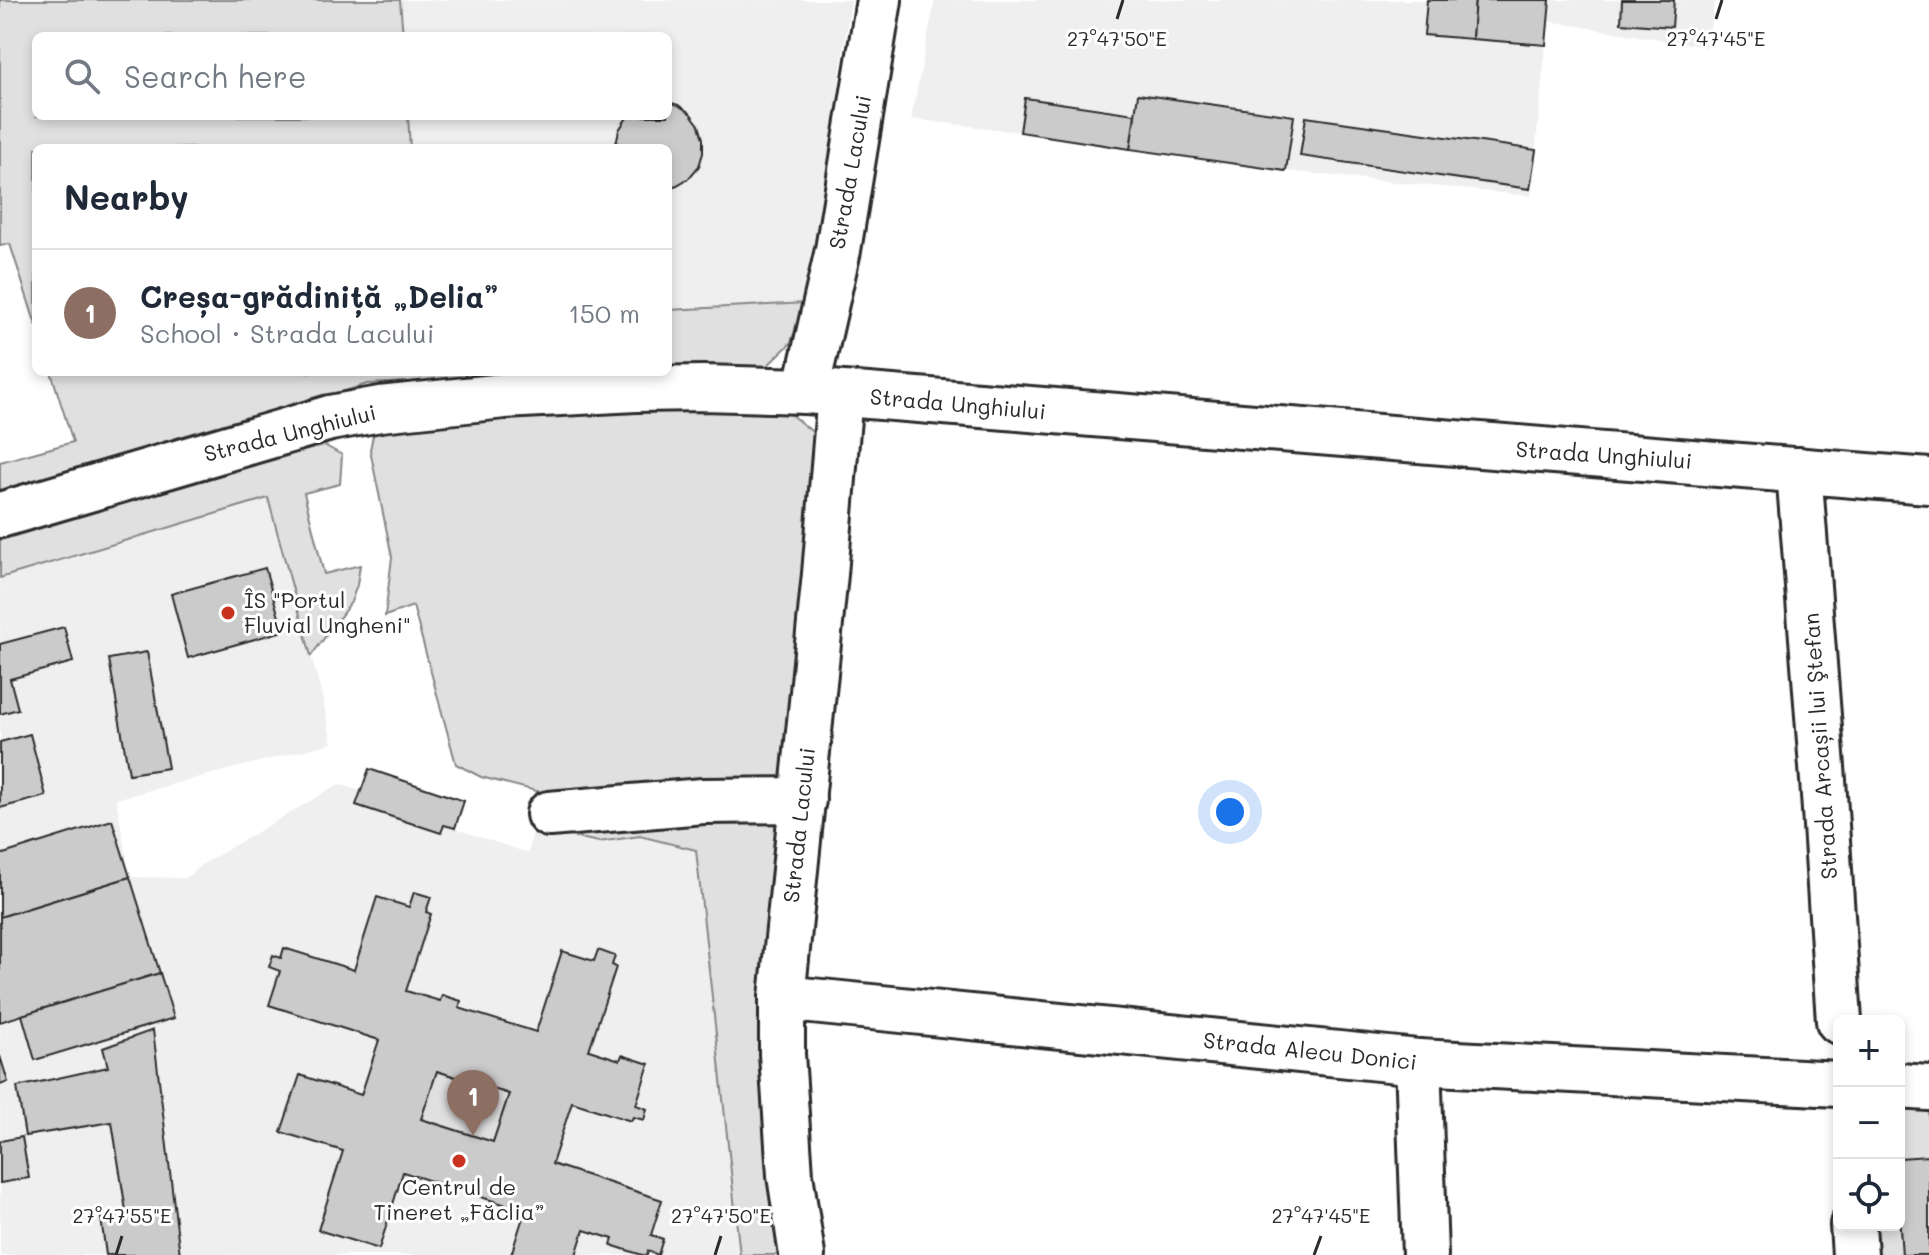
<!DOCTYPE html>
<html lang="en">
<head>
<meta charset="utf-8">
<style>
	:root { --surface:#fff; --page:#f6f6f7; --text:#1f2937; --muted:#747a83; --line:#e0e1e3; --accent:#7c3aed }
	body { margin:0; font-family:Mali,sans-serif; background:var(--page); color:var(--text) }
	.controls { position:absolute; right:24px; bottom:24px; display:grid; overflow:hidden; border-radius:12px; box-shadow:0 4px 12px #0003 }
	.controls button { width:72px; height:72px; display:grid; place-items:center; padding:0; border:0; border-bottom:2px solid var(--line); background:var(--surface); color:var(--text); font:40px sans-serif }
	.you { position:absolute; left:1230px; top:812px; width:28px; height:28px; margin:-20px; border:6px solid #fff; border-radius:50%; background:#1a73e8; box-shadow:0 0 0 12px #1a73e833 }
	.badge { display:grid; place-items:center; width:52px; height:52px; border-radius:50%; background:var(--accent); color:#fff; font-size:26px; font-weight:700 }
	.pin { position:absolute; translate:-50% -66px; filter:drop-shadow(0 2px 4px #0008) }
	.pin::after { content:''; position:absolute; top:42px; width:28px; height:24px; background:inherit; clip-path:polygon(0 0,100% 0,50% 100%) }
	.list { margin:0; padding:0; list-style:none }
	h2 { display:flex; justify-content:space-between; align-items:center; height:104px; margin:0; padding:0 32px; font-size:34px }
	h2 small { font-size:26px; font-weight:400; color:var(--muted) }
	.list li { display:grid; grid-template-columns:52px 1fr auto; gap:24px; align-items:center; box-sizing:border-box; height:128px; padding:0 32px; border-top:2px solid var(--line) }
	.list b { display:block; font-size:30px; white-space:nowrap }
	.list p { margin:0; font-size:26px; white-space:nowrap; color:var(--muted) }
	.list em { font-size:26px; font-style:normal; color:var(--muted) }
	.icon { flex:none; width:44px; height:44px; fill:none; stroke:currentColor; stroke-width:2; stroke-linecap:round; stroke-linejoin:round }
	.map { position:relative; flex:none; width:1929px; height:1255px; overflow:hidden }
	.search { position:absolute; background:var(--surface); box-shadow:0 4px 12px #0003; left:32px; top:32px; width:640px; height:88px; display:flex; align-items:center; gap:20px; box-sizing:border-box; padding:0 28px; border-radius:12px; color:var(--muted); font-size:30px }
	.panel { position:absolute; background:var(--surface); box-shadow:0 4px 12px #0003; left:32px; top:144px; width:640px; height:232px; border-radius:12px }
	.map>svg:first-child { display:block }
</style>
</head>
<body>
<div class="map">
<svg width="1929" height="1255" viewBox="0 0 1929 1255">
	<rect width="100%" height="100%" fill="#fff"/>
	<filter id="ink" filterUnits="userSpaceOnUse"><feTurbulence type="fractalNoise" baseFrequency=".0125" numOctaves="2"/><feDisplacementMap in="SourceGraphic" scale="16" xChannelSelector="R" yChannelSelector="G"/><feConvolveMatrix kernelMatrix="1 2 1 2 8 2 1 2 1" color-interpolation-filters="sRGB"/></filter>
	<g filter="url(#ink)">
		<g fill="#efefef">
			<polygon points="400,0 851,0 807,303 668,310 668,148 410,148 408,116 668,116 668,36 403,36"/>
			<polygon points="935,0 1715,0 1707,47 1548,21 1531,196 1286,171 1020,132 911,119"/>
			<polygon points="268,498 321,692 332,743 116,799 130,877 186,878 201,865 339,784 361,791 357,805 440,833 444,825 528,853 534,828 599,842 640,836 696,850 740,1255 0,1255 0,578"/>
		</g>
		<g fill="#e0e0e0" stroke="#868686" stroke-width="2">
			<polygon points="0,0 400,0 403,36 36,36 36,116 408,116 410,148 36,148 36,325 10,244 0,246"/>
			<polygon points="807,303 790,344 767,366 668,369 668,310"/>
			<polygon points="51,372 574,372 574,374 367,384 0,501 0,462 73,442"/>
			<polygon points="745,405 790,414 814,433 818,446 792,774 755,792 552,795 481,777 456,764 413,606 385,616 392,557 370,450 374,430 514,415"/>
			<polygon points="324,445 342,455 340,484 304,493 324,574 360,565 357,585 351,602 311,656 268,498 0,578 0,540"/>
			<polygon points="779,818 783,1255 740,1255 696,850 640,836 599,842 555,833 574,819"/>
			<polygon points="437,1071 509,1094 493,1142 421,1119"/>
			<polygon points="1899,1097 1929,1099 1929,1255 1876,1255 1874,1225 1899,1225"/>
		</g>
		<g fill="#cbcbcb" stroke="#2b2b2b" stroke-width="2" fill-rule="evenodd">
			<polygon points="1427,0 1475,0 1472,39 1424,35"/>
			<polygon points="1475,0 1550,0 1546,45 1472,39"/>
			<polygon points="1622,0 1674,0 1672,27 1621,23"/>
			<polygon points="1138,94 1294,116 1286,171 1130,149"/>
			<polygon points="1025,98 1135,114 1130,149 1020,132"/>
			<polygon points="668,102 678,105 690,113 699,125 703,139 703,153 699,166 689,178 677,185 668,188 668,148 617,148 616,144 619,130 628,116 668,116"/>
			<polygon points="1306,117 1536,150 1530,189 1300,156"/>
			<polygon points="265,568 283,631 188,658 171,594"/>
			<polygon points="64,627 73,662 10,679 18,709 0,714 0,644"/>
			<polygon points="147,652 168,768 129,774 109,659"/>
			<polygon points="30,734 46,796 0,808 0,742"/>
			<polygon points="369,769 464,801 455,828 444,825 441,833 356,805"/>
			<polygon points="112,820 130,877 0,917 0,855"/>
			<polygon points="130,877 160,973 0,1022 0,917"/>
			<path d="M414 892 431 897 426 912 431 914 406 991 440 1001 442 995 461 1001 459 1008 536 1032 562 951 594 961 598 950 615 956 612 965 616 967 589 1050 620 1060 622 1055 649 1064 636 1105 647 1109 644 1120 633 1117 631 1121 572 1102 552 1164 662 1200 651 1235 663 1239 658 1255 648 1251 647 1255H642L611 1245 613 1239 584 1230 576 1255H511L525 1211 403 1172 379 1249 318 1230 343 1151 281 1132 300 1075 361 1095 379 1040 269 1005 280 971 269 967 273 955 281 958 284 948 354 970 377 897 409 907ZM437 1071 509 1094 493 1142 421 1119Z"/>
			<polygon points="160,973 174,1018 35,1060 22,1015"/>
			<polygon points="153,1030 180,1255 106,1255 101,1218 126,1211 112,1122 25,1136 17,1087 108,1067 103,1048"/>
			<polygon points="0,1056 8,1082 0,1085"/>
			<polygon points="22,1137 29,1178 0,1183 0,1141"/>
			<polygon points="1929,1156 1929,1255 1902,1255 1899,1214 1899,1158"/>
		</g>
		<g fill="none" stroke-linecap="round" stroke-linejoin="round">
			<g stroke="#2b2b2b" stroke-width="50">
				<g id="minor">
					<polyline points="806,391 838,250 879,0"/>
					<polyline points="1799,470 1823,780 1839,1021"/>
					<polyline points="0,515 330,418 380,409 504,396 636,389 703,388 806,391 1929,481"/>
					<polyline points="549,814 703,801 803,800"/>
					<polyline points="782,998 1418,1062 1839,1084"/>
					<polyline points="1418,1062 1425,1255"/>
					<polyline points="1899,1086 1929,1088"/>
					<polyline points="1853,1225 1855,1255"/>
					<polyline points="802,1255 790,1175 782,1054 782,998 825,574 840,394"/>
				</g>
			</g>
			<use href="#minor" stroke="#fff" stroke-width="44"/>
		</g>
	</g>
	<path fill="none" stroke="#2b2b2b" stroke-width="3" d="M1117 19 1123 0M1716 19 1722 0M116 1255 122 1236M715 1255 721 1236M1314 1255 1321 1236"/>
	<g fill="#c8321e" stroke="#fff" stroke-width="3">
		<circle cx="228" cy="613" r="8"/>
		<circle cx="459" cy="1161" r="8"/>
	</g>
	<g text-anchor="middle" stroke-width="6" stroke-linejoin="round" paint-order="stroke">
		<g font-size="22" fill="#2b2b2b" stroke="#fff">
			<text transform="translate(850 172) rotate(-80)" y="8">Strada Lacului</text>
			<text transform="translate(958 404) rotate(5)" y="8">Strada Unghiului</text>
			<text transform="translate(290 433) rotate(-14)" y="8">Strada Unghiului</text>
			<text transform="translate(1604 455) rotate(4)" y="8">Strada Unghiului</text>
			<text transform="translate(1820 746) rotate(-94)" y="8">Strada Arcașii lui Ştefan</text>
			<text transform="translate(799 825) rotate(-84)" y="8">Strada Lacului</text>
			<text transform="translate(1310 1051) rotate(6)" y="8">Strada Alecu Donici</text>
		</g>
		<g font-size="22" fill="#2b2b2b" stroke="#fff" text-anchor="start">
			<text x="244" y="608">ÎS "Portul<tspan x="244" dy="25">Fluvial Ungheni"</tspan></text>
			<text x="459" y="1195" text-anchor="middle">Centrul de<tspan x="459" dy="25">Tineret „Făclia”</tspan></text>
		</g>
	</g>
	<g font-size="20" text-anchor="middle" fill="#2b2b2b" stroke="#fff" stroke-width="6" stroke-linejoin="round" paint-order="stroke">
		<text x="1117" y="46">27°47'50"E</text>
		<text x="1716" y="46">27°47'45"E</text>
		<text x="122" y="1223">27°47'55"E</text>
		<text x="721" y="1223">27°47'50"E</text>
		<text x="1321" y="1223">27°47'45"E</text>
	</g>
</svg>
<div class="controls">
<button>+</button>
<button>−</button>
<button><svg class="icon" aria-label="locate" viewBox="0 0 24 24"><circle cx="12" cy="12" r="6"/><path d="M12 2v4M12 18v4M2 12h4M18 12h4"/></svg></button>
</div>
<div class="you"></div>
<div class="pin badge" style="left:473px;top:1136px;background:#8d6e63">1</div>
<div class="search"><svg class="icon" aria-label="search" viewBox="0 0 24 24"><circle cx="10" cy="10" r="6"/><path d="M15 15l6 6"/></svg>Search here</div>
<section class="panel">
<h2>Nearby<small></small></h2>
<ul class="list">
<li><span class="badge" style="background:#8d6e63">1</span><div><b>Creșa-grădiniță „Delia”</b><p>School · Strada Lacului</p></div><em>150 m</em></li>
</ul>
</section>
</div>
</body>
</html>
